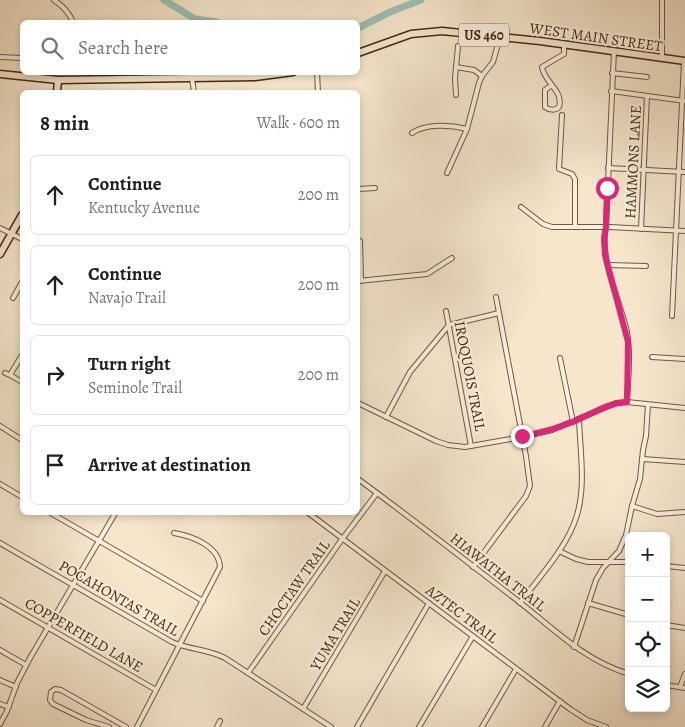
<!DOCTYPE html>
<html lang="en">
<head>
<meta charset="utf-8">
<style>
	:root { --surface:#fff; --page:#f2f2f2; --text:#202124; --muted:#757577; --line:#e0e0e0 }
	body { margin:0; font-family:Alegreya,serif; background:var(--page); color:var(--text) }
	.controls { position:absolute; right:15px; bottom:15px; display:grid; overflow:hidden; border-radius:8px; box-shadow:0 2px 8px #0003 }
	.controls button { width:45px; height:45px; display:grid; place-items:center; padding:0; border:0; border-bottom:1px solid var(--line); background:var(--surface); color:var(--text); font:25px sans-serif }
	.stop { position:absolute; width:15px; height:15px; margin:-11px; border:4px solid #db2777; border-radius:50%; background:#fff }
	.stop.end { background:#db2777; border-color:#fff; box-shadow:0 1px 5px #0008 }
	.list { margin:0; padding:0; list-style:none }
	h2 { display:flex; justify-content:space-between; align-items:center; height:65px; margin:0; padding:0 20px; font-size:21px }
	h2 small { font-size:16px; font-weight:400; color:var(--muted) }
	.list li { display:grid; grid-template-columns:32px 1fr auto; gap:15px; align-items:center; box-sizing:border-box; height:80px; margin:0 10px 10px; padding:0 10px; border:1px solid var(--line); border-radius:8px }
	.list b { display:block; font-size:19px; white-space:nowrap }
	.list p { margin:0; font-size:16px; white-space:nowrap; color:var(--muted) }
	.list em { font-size:16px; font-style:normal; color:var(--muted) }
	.icon { flex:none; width:28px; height:28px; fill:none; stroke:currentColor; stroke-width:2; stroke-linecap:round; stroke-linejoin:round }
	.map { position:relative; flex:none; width:685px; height:727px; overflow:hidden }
	.search { position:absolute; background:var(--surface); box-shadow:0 2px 8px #0003; left:20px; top:20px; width:340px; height:55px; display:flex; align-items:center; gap:12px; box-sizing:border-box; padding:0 18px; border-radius:8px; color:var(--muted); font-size:19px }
	.panel { position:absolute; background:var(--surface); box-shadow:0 2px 8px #0003; left:20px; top:90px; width:340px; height:425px; border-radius:8px }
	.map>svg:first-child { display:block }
</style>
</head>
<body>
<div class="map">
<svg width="685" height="727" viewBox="0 0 685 727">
	<rect width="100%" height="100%" fill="#f5e6cc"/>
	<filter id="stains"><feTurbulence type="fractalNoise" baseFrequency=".004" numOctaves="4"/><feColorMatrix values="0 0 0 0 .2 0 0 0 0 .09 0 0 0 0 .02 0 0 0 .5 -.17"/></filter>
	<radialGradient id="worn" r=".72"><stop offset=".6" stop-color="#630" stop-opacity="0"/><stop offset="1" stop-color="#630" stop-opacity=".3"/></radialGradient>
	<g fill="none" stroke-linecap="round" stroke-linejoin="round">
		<g stroke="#9dc0b3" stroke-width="7">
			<polyline points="164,0 195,19 217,22"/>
			<polyline points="358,28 390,12 421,0"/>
		</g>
		<g stroke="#725841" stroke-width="6">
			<g id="street">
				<path d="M54 0C63 6 69 12 73 22"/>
				<polyline points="662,0 662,58"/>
				<path d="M614 51 606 227C599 260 620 300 627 332 631 355 628 379 627 402"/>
				<polyline points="0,57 22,58"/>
				<polyline points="456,67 474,70 482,76"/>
				<polyline points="191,72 194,92"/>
				<polyline points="317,72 318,92"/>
				<polyline points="612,73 647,77"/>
				<path d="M552 85 545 90V107C549 110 555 111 559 107 564 91 544 82 542 67L564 54V46"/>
				<polyline points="611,91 685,101"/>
				<polyline points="456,95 455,78 458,46"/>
				<polyline points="562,115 559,169 572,174 575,179 575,227"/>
				<path d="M412 133C426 123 451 125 467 129"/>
				<polyline points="608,168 685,172"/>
				<polyline points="447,173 467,129 479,83 482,76 493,62 500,37"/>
				<polyline points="358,189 375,188"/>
				<polyline points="521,207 543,224 552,227 610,227 685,231"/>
				<polyline points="0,228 22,239"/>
				<polyline points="641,229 647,96"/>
				<polyline points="360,241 361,281"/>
				<polyline points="608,265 646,266"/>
				<polyline points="358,281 427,274 452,258"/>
				<polyline points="13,298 22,282"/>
				<polyline points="446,311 471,446"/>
				<polyline points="672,316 684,61"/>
				<polyline points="652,357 685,359"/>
				<polyline points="560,358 573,422"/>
				<polyline points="5,373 10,375 22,355"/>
				<polyline points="10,375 22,382"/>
				<polyline points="358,403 436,441 448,445 465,447 522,437 552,430 616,403 627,402 685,408"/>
				<polyline points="386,417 410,372 449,325 499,313"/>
				<polyline points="0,426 22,440"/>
				<polyline points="642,459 685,462"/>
				<path d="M358 479C410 517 461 557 513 597 550 625 582 660 629 674"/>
				<polyline points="0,484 22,497"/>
				<polyline points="632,506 657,514 685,512"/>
				<polyline points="49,512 203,601"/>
				<polyline points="307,512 570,709 587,720 606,727"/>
				<path d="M0 543 172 642C190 650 208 649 225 658L331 727"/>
				<polyline points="559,551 576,559 588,562 629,562"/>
				<polyline points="666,566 685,568"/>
				<polyline points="473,567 526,496 530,486 526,456 496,297"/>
				<polyline points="0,600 156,690"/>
				<path d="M520 603C540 576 567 548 577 515 586 485 580 450 579 419"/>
				<polyline points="588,603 629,615"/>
				<polyline points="666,625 685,628"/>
				<polyline points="574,647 596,580 603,568 619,551 626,535 632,506 640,479 643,450 646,436 648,405"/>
				<polyline points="0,650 26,665"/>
				<polyline points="248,673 340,542 377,493"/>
				<polyline points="0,680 16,687"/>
				<polyline points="666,685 685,688"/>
				<polyline points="680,687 685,674"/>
				<polyline points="0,704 9,707"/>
				<polyline points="303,709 385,571"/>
				<polyline points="0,724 7,711 17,683 30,658 116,512"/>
				<polyline points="109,727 86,720 53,704 50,700 51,692 55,689 61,690 126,727"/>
				<path d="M137 727 220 567C219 546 192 536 174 533"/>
				<polyline points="217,727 220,721"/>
				<polyline points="357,727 429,603"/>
				<polyline points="419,727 473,636"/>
				<polyline points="482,727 516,669"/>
				<polyline points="545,727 560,701"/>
			</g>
		</g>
		<g stroke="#472913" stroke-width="9">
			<g id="primary">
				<polyline points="358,53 411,34 442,31 540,41 685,61"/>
				<polyline points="0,74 58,80 255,77 293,72"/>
				<polyline points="57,92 58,80"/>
				<polyline points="0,254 22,215"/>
			</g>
		</g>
		<use href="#street" stroke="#f8efde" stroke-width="4"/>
		<use href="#primary" stroke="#f5e6cc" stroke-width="6"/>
	</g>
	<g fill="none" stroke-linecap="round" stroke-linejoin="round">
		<path stroke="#db2777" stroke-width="6" d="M522 436C539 433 556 429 572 422 591 415 606 403 627 402L628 342 605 255 604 238 606 227 607 188"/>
	</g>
	<g text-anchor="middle" stroke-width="4.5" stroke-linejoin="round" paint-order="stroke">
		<rect fill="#f8efde" stroke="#7c6450" stroke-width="1" x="459" y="23.5" width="50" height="23" rx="4"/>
		<g font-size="14" font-weight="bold" fill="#472913">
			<text x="484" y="40">US 460</text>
		</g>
		<g font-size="15" fill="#472913" stroke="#f8efde">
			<text transform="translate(596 37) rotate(8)" y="5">WEST MAIN STREET</text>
			<text transform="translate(633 162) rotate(-87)" y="5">HAMMONS LANE</text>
			<text transform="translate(470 376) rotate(79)" y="5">IROQUOIS TRAIL</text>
			<text transform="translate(498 572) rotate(38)" y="5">HIAWATHA TRAIL</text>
			<text transform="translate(294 588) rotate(-55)" y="5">CHOCTAW TRAIL</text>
			<text transform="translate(119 598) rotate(30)" y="5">POCAHONTAS TRAIL</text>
			<text transform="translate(462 614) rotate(37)" y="5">AZTEC TRAIL</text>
			<text transform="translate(335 634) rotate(-59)" y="5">YUMA TRAIL</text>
			<text transform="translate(84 635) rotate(30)" y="5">COPPERFIELD LANE</text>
		</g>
	</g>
	<rect width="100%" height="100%" filter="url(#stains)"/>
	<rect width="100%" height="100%" fill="url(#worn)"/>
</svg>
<div class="controls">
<button>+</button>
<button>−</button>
<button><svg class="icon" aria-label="locate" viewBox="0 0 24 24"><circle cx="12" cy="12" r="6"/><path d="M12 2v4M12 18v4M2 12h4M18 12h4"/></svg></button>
<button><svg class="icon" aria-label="layers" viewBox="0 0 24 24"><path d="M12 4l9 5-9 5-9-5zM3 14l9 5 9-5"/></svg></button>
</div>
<div class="stop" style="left:607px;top:188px"></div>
<div class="stop end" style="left:522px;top:436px"></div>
<div class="search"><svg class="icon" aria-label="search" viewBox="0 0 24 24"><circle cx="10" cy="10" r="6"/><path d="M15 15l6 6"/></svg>Search here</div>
<section class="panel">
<h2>8 min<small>Walk · 600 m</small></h2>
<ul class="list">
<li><svg class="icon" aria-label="ahead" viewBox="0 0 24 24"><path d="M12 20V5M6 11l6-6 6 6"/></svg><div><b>Continue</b><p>Kentucky Avenue</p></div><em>200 m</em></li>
<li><svg class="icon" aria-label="ahead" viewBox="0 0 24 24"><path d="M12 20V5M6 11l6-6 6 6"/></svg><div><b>Continue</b><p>Navajo Trail</p></div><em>200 m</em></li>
<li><svg class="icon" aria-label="right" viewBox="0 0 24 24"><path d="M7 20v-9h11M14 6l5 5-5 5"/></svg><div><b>Turn right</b><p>Seminole Trail</p></div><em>200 m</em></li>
<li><svg class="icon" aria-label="arrive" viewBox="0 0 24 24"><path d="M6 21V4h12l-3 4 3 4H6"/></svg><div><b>Arrive at destination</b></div></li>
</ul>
</section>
</div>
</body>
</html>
